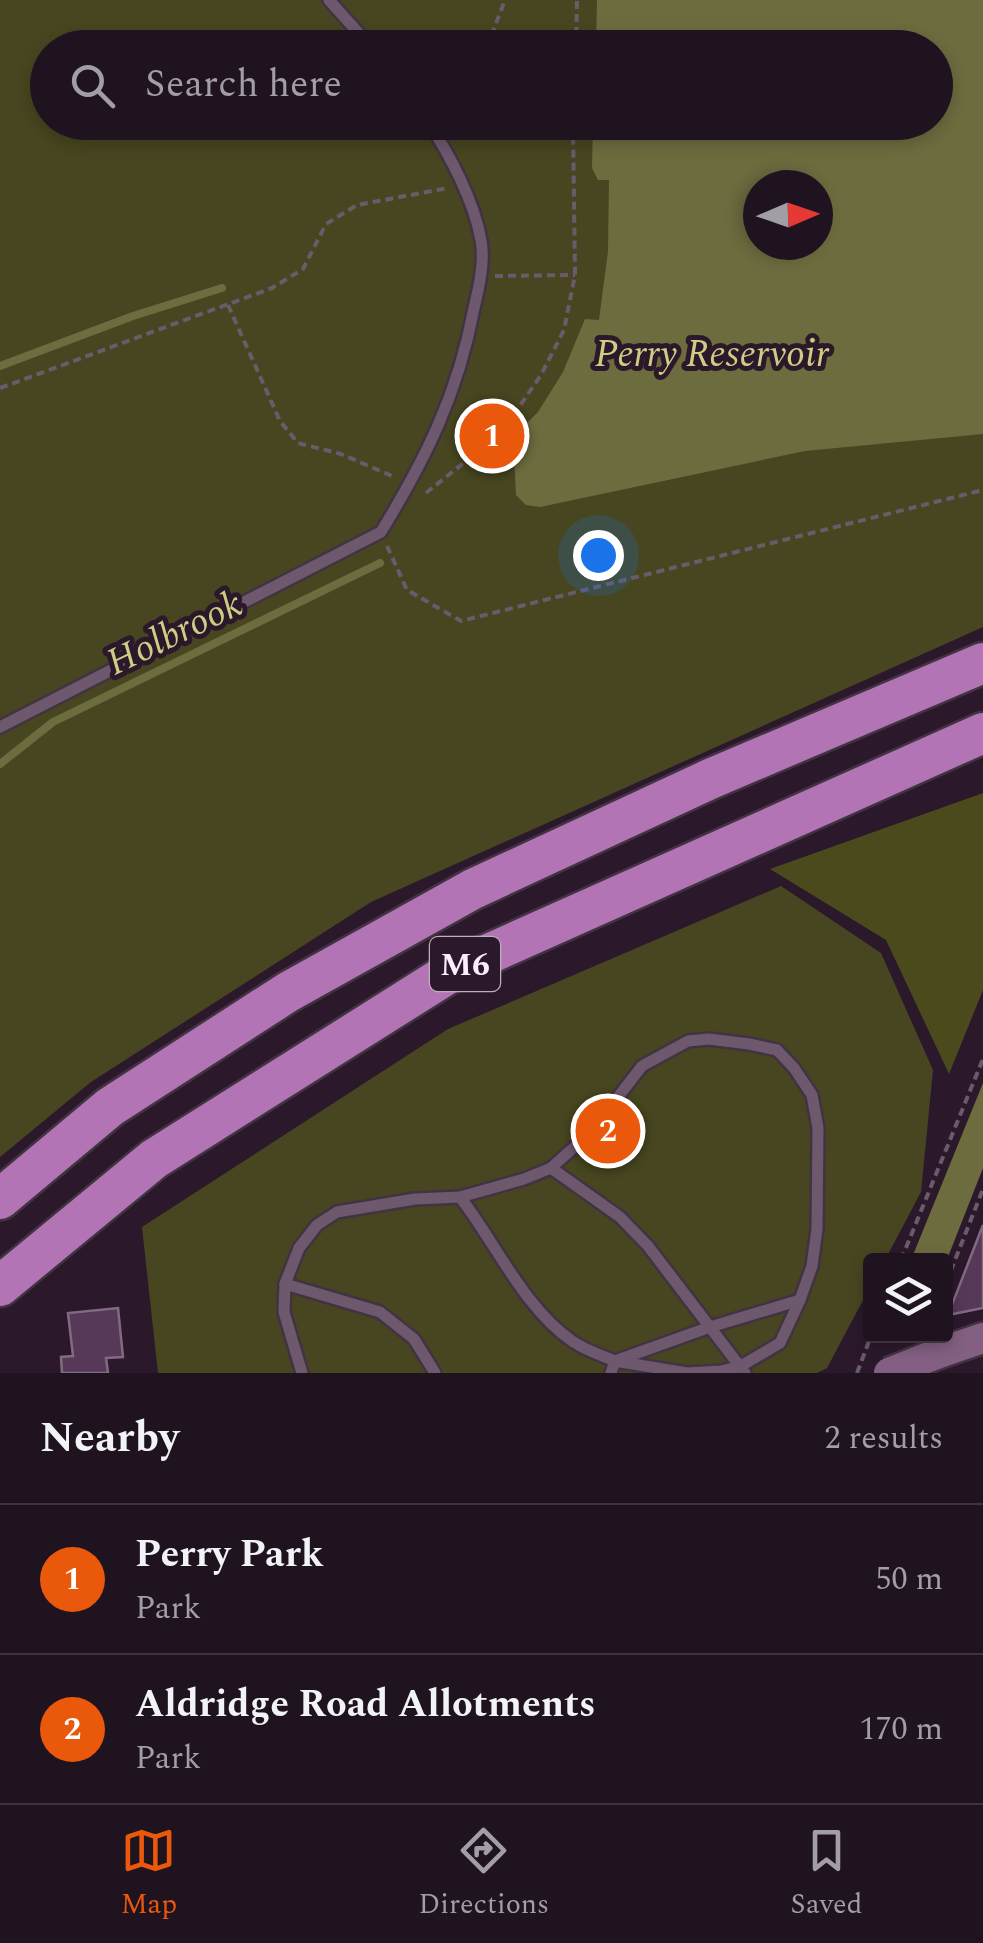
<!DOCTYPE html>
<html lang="en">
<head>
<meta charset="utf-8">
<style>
	:root { --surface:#201320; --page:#281c29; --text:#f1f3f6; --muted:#a29ea5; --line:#3d323e; --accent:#ea580c }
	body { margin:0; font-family:Spectral,serif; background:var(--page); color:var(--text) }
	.controls { position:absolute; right:30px; bottom:30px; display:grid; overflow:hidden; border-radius:10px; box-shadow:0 5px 15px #0003 }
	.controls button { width:90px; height:90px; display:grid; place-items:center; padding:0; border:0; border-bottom:2px solid var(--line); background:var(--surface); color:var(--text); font:50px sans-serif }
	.compass { position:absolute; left:743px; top:170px; width:90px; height:90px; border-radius:50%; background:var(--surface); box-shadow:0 5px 15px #0003; rotate:88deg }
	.you { position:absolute; left:598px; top:555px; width:35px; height:35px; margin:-25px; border:8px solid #fff; border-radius:50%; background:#1a73e8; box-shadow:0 0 0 15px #1a73e833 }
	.badge { display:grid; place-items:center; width:65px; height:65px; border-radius:50%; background:var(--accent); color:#fff; font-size:32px; font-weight:700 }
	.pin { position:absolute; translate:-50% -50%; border:5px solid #fff; box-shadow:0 2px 10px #0006 }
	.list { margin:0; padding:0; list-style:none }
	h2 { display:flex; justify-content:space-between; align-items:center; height:130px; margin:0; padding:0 40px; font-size:42px }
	h2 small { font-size:32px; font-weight:400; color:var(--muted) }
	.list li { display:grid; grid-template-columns:65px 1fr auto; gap:30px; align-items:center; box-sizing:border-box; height:150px; padding:0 40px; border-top:2px solid var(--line) }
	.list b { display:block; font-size:38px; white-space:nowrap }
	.list p { margin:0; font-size:32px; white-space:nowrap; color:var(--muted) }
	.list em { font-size:32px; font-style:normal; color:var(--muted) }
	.icon { flex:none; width:55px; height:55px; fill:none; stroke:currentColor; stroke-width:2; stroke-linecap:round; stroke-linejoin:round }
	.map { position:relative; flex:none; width:983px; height:1373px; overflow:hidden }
	.search { position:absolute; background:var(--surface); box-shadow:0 5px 15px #0003; left:30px; right:30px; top:30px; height:110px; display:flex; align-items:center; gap:25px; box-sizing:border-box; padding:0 35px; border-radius:55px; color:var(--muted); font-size:38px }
	.sheet { height:430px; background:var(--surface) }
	nav { display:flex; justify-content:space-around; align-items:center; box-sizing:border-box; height:140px; border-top:2px solid var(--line); background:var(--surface); font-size:28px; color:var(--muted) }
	nav a { display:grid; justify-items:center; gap:5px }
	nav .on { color:var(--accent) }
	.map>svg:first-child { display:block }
</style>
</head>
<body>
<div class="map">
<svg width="983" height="1373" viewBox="0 0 983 1373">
	<rect width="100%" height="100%" fill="#2b192b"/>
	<g fill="#474620" fill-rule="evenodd">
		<path d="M0 0H983V627L371 902 91 1082 0 1157ZM48 48H936V122H48ZM758 185H818V245H758Z"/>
		<polygon points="781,886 881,953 933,1070 921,1192 885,1260 870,1260 870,1287 827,1368 817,1373 158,1373 142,1227 448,1029"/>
	</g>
	<polygon fill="#4b4a1c" points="983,793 983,990 949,1074 886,940 770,869"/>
	<g fill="#6d6c3f" fill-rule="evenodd">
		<path d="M597 0H983V434L805 451 540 507 526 505 516 495 513 437 538 412 563 372 585 319 599 320 608 251 609 180H598L592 168 593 123 936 122V48L596 47ZM758 185H818V245H758Z"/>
		<polygon points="983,1083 983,1168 946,1262 911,1260"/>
	</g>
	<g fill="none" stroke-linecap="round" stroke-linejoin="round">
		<g stroke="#6d6c3f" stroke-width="8">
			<polyline points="0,366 133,316 222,288"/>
			<polyline points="0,764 53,722 380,563"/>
		</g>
	</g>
	<g fill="#573858" stroke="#826b82" stroke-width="2.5">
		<polygon points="983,1225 983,1308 948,1315"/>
		<polygon points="118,1308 123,1357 106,1358 108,1373 62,1373 61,1357 73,1356 68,1313"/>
	</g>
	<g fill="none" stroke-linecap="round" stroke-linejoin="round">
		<g stroke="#423342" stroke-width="16">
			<g id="lane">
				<polyline points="329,0 372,48"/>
				<path d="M0 727 381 532C426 458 458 394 474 308 479 287 485 262 481 240 474 201 450 155 428 122"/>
				<polyline points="551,1168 620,1217 648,1246 745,1373"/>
				<path d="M460 1197C495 1242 524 1308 572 1341 585 1350 600 1355 615 1361L710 1327 800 1300"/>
				<polyline points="285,1284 380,1312 414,1339 435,1373"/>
				<polyline points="302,1373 284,1312 285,1284 299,1248 317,1225 337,1212 415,1199 460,1197 524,1179 551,1168 591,1132 642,1066 688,1041 709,1039 749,1044 777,1050 794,1068 812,1095 818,1128 817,1229 812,1266 800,1300 780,1343 741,1366 721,1371 687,1373 615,1361 611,1373"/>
			</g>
		</g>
		<g stroke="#423342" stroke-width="35">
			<polyline id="secondary" points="939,1353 983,1338"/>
		</g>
		<g stroke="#423342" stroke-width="45">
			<g id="highway">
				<polyline points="0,1199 110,1107 288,992 473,889 710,779 983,663"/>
				<polyline points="0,1286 154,1159 457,968 983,733"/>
			</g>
		</g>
		<g stroke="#6b5a6b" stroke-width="4" stroke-dasharray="8 5" stroke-linecap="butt">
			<polyline points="490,48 490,39 505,0"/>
			<polyline points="576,48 577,0"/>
			<polyline points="453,128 505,122"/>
			<polyline points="495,276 575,275"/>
			<polyline points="228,305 280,421 298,443 341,454 392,476"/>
			<polyline points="0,388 272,288 303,269 326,224 357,205 448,188"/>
			<polyline points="426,493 481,449 515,413 541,375 564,330 575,275 573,122"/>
			<polyline points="387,546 407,590 461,621 983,490"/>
			<polyline points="901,1260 983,1059"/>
			<polyline points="946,1283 983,1189"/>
			<polyline points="857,1373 871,1336"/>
		</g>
		<use href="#lane" stroke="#6e586e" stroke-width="11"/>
		<use href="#secondary" stroke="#836083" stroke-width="30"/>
		<use href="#highway" stroke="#b374b5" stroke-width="40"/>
		<g stroke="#423342" stroke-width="35" stroke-linecap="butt">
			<polyline id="secondary-bridge" points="889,1373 939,1353"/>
		</g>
		<use href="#secondary-bridge" stroke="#836083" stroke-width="30"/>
	</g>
	<g text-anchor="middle" stroke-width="10" stroke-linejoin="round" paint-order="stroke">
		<rect fill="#2b192b" stroke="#bdafbd" stroke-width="2.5" x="430" y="937" width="70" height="54" rx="8"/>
		<g font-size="32" font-weight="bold" fill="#fceffc">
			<text x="465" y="975">M6</text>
		</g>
		<g font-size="38" font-style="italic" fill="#cfcd83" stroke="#2b192b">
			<text x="712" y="366">Perry Reservoir</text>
			<text transform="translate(174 632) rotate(-26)" y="13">Holbrook</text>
		</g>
	</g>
</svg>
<div class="controls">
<button><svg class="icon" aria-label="layers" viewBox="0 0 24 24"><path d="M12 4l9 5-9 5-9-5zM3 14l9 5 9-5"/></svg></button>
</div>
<svg class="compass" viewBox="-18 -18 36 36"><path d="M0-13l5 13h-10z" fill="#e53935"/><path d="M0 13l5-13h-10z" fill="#a29ea5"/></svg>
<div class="you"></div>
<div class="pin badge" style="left:492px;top:436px">1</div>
<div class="pin badge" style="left:608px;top:1131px">2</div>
<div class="search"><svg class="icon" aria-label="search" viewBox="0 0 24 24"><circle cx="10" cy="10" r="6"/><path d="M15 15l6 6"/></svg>Search here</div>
</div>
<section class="sheet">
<h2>Nearby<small>2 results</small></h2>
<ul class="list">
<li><span class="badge">1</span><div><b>Perry Park</b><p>Park</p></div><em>50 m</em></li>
<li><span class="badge">2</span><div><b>Aldridge Road Allotments</b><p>Park</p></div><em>170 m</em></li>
</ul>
</section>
<nav>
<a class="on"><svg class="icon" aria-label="map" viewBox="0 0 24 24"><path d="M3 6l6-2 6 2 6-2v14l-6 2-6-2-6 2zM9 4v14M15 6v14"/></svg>Map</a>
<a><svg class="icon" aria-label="directions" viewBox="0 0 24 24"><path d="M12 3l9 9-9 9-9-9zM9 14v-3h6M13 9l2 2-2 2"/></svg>Directions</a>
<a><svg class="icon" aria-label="saved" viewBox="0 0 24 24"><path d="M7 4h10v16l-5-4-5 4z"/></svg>Saved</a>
</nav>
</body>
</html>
